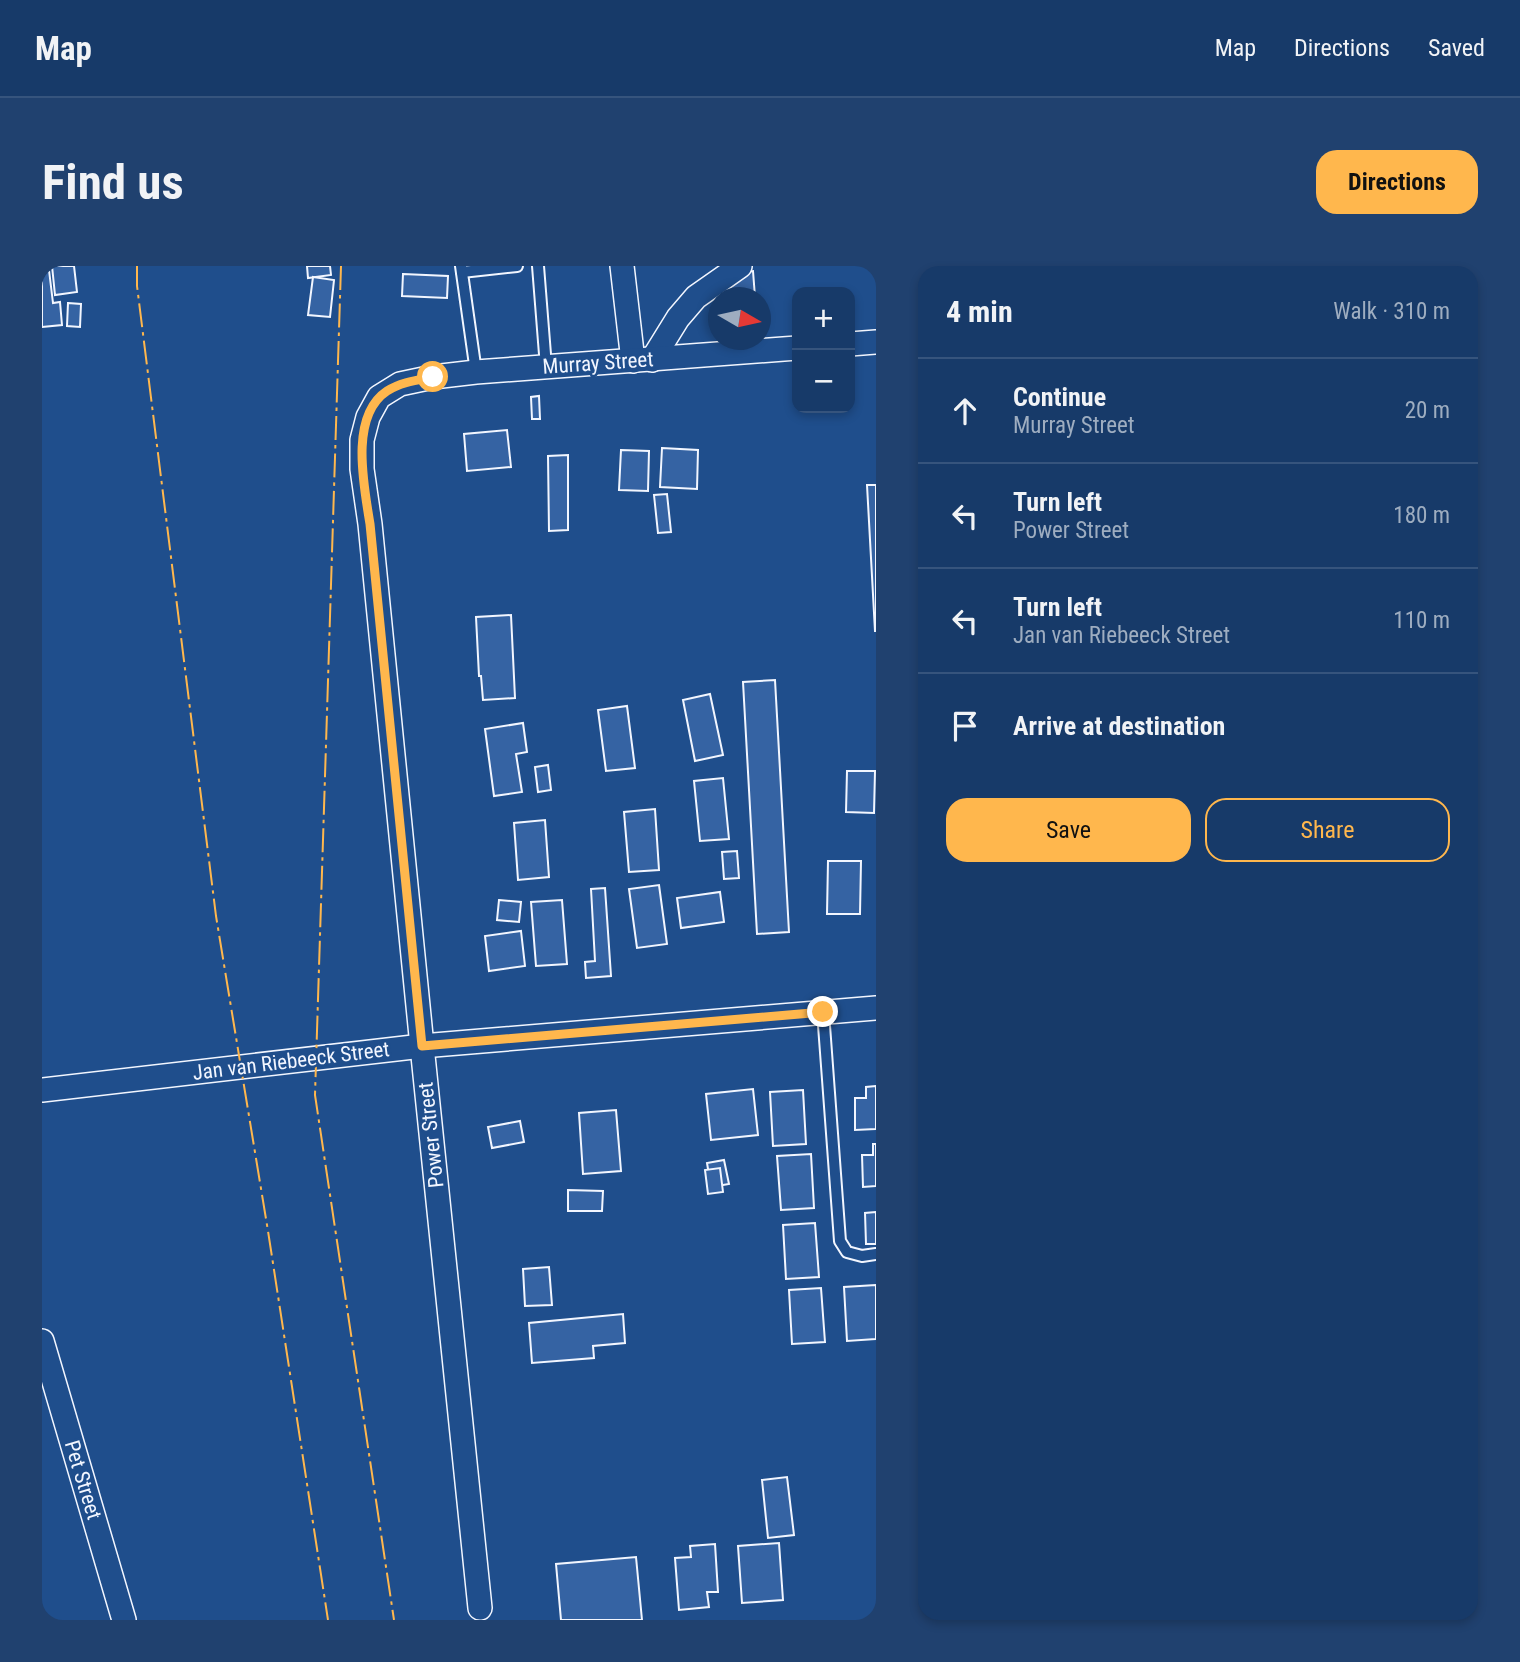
<!DOCTYPE html>
<html lang="en">
<head>
<meta charset="utf-8">
<style>
	:root { --surface:#173a69; --page:#20416f; --text:#f1f3f6; --muted:#9eadc0; --line:#36547d; --accent:#ffb74d }
	body { margin:0; font-family:"Roboto Condensed",sans-serif; background:var(--page); color:var(--text) }
	.controls { position:absolute; right:21px; top:21px; display:grid; overflow:hidden; border-radius:14px; box-shadow:0 4px 10px #0003 }
	.controls button { width:63px; height:63px; display:grid; place-items:center; padding:0; border:0; border-bottom:2px solid var(--line); background:var(--surface); color:var(--text); font:35px sans-serif }
	.compass { position:absolute; left:666px; top:21px; width:63px; height:63px; border-radius:50%; background:var(--surface); box-shadow:0 4px 10px #0003; rotate:99deg }
	.stop { position:absolute; width:21px; height:21px; margin:-16px; border:5px solid #ffb74d; border-radius:50%; background:#fff }
	.stop.end { background:#ffb74d; border-color:#fff; box-shadow:0 2px 7px #0008 }
	.list { margin:0; padding:0; list-style:none }
	h2 { display:flex; justify-content:space-between; align-items:center; height:91px; margin:0; padding:0 28px; font-size:30px }
	h2 small { font-size:23px; font-weight:400; color:var(--muted) }
	.list li { display:grid; grid-template-columns:46px 1fr auto; gap:21px; align-items:center; box-sizing:border-box; height:105px; padding:0 28px; border-top:2px solid var(--line) }
	.list b { display:block; font-size:26px; white-space:nowrap }
	.list p { margin:0; font-size:23px; white-space:nowrap; color:var(--muted) }
	.list em { font-size:23px; font-style:normal; color:var(--muted) }
	.actions { display:flex; gap:14px; padding:21px 28px }
	.actions a { flex:1; padding:16px 0; border:2px solid var(--accent); border-radius:21px; text-align:center; font-size:24px; color:var(--accent) }
	.actions .main { background:var(--accent); color:#111 }
	.icon { flex:none; width:38px; height:38px; fill:none; stroke:currentColor; stroke-width:2; stroke-linecap:round; stroke-linejoin:round }
	.map { position:relative; flex:none; width:834px; height:1354px; overflow:hidden; border-radius:21px }
	header { display:flex; align-items:center; gap:42px; box-sizing:border-box; height:98px; padding:0 35px; background:var(--surface); border-bottom:2px solid var(--line) }
	header strong { font-size:33px }
	nav { display:flex; gap:38px; margin-inline-start:auto; font-size:24px }
	.intro { display:flex; align-items:center; justify-content:space-between; box-sizing:border-box; height:168px; padding:0 42px }
	h1 { margin:0; font-size:49px }
	.button { padding:18px 32px; border-radius:21px; background:var(--accent); color:#111; font-size:24px; font-weight:700 }
	main { display:flex; gap:42px; padding:0 42px }
	aside { flex:1; background:var(--surface); border-radius:21px; box-shadow:0 4px 10px #0003 }
	.map>svg:first-child { display:block }
</style>
</head>
<body>
<header>
<strong>Map</strong>
<nav><a>Map</a><a>Directions</a><a>Saved</a></nav>
</header>
<div class="intro"><h1>Find us</h1><a class="button">Directions</a></div>
<main>
<div class="map">
<svg width="834" height="1354" viewBox="0 0 834 1354">
	<rect width="100%" height="100%" fill="#1f4e8c"/>
	<g fill="#3563a3" stroke="#f2f6ff" stroke-width="2">
		<polygon points="10,0 32,0 35,26 13,29"/>
		<polygon points="265,0 288,0 289,9 266,12"/>
		<polygon points="7,4 11,37 18,36 20,59 0,61 0,5"/>
		<polygon points="711,5 713,31 687,32 685,8"/>
		<polygon points="361,8 406,10 405,32 360,30"/>
		<polygon points="271,11 292,14 288,51 266,49"/>
		<polygon points="26,37 39,38 38,61 25,60"/>
		<polygon points="497,130 498,153 490,153 489,131"/>
		<polygon points="465,164 469,201 425,205 422,168"/>
		<polygon points="620,182 656,184 655,223 618,221"/>
		<polygon points="579,184 607,185 606,225 577,224"/>
		<polygon points="526,189 526,264 507,265 506,190"/>
		<polygon points="825,219 834,219 834,365 833,365"/>
		<polygon points="625,228 629,266 616,267 612,229"/>
		<polygon points="469,349 473,432 441,434 439,410 437,410 434,351"/>
		<polygon points="733,414 747,666 715,668 701,416"/>
		<polygon points="668,428 681,489 653,495 641,434"/>
		<polygon points="585,440 593,502 564,505 556,444"/>
		<polygon points="481,457 485,486 474,488 480,526 452,530 443,463"/>
		<polygon points="506,499 509,524 496,526 493,501"/>
		<polygon points="805,505 833,505 832,547 804,546"/>
		<polygon points="681,512 687,573 658,575 652,515"/>
		<polygon points="613,543 617,604 587,606 582,546"/>
		<polygon points="503,554 507,611 476,614 472,557"/>
		<polygon points="695,585 697,612 682,613 680,586"/>
		<polygon points="786,595 819,595 818,648 785,648"/>
		<polygon points="617,619 625,678 595,682 587,623"/>
		<polygon points="563,622 569,710 544,712 543,696 553,695 549,623"/>
		<polygon points="678,626 682,656 639,662 635,632"/>
		<polygon points="457,634 479,636 477,656 455,654"/>
		<polygon points="520,634 525,698 494,700 489,636"/>
		<polygon points="479,665 483,700 447,705 443,670"/>
		<polygon points="834,820 834,863 813,864 813,832 824,832 824,821"/>
		<polygon points="711,823 716,869 669,874 664,828"/>
		<polygon points="761,824 764,878 731,880 728,826"/>
		<polygon points="574,844 579,905 541,908 537,847"/>
		<polygon points="478,855 482,876 450,882 446,861"/>
		<polygon points="831,878 834,878 834,920 821,921 820,889 831,889"/>
		<polygon points="769,888 772,942 739,944 735,890"/>
		<polygon points="682,894 687,918 669,921 665,897"/>
		<polygon points="678,902 681,926 666,928 663,904"/>
		<polygon points="526,924 561,925 560,945 526,945"/>
		<polygon points="834,946 834,978 824,978 823,947"/>
		<polygon points="773,957 777,1011 744,1013 741,959"/>
		<polygon points="507,1001 510,1039 483,1040 481,1003"/>
		<polygon points="834,1019 834,1073 805,1075 802,1021"/>
		<polygon points="779,1022 783,1076 750,1078 747,1024"/>
		<polygon points="581,1048 583,1077 551,1080 552,1092 490,1097 487,1057"/>
		<polygon points="745,1211 752,1269 726,1272 720,1214"/>
		<polygon points="737,1277 741,1334 700,1337 696,1280"/>
		<polygon points="673,1278 676,1326 665,1326 667,1341 637,1344 633,1292 649,1291 648,1280"/>
		<polygon points="594,1291 600,1354 519,1354 514,1298"/>
	</g>
	<g fill="none" stroke-linecap="round" stroke-linejoin="round">
		<g stroke="#f2f6ff" stroke-width="14">
			<g id="service">
				<polyline points="419,0 434,106"/>
				<polyline points="496,0 504,101"/>
				<polyline points="420,6 475,0"/>
				<polyline points="781,746 798,975 805,986 820,990 834,988"/>
			</g>
		</g>
		<g stroke="#f2f6ff" stroke-width="26">
			<g id="minor">
				<polyline points="580,0 591,95"/>
				<polyline points="808,78 834,76"/>
				<polyline points="610,94 636,52 654,31 698,0"/>
				<polyline points="0,824 380,780 834,742"/>
				<polyline points="0,1075 82,1354"/>
				<polyline points="438,1342 380,780 328,258 320,203 320,174 326,151 337,131 358,118 391,111 434,106 755,82"/>
			</g>
		</g>
		<use href="#service" stroke="#1f4e8c" stroke-width="10"/>
		<use href="#minor" stroke="#1f4e8c" stroke-width="23"/>
		<g stroke="#ffb74d" stroke-width="2" stroke-dasharray="24 5 3.5 5" stroke-linecap="butt">
			<polyline points="95,0 95,20 174,650 226,965 286,1354"/>
			<polyline points="299,0 273,829 352,1354"/>
		</g>
	</g>
	<g fill="none" stroke-linecap="round" stroke-linejoin="round">
		<path stroke="#ffb74d" stroke-width="9" d="M391 111C376 114 359 116 345 125 307 150 322 220 328 258L380 780 781 746"/>
	</g>
	<g text-anchor="middle" stroke-width="5" stroke-linejoin="round" paint-order="stroke">
		<g font-size="21" fill="#f2f6ff" stroke="#1f4e8c">
			<text transform="translate(556 97) rotate(-4)" y="7">Murray Street</text>
			<text transform="translate(249 795) rotate(-7)" y="7">Jan van Riebeeck Street</text>
			<text transform="translate(389 869) rotate(-96)" y="7">Power Street</text>
			<text transform="translate(41 1214) rotate(73)" y="7">Pet Street</text>
		</g>
	</g>
</svg>
<div class="controls">
<button>+</button>
<button>−</button>
</div>
<svg class="compass" viewBox="-18 -18 36 36"><path d="M0-13l5 13h-10z" fill="#e53935"/><path d="M0 13l5-13h-10z" fill="#9eadc0"/></svg>
<div class="stop" style="left:391px;top:111px"></div>
<div class="stop end" style="left:781px;top:746px"></div>
</div>
<aside>
<h2>4 min<small>Walk · 310 m</small></h2>
<ul class="list">
<li><svg class="icon" aria-label="ahead" viewBox="0 0 24 24"><path d="M12 20V5M6 11l6-6 6 6"/></svg><div><b>Continue</b><p>Murray Street</p></div><em>20 m</em></li>
<li><svg class="icon" aria-label="left" viewBox="0 0 24 24"><path d="M17 20v-9H6M10 6l-5 5 5 5"/></svg><div><b>Turn left</b><p>Power Street</p></div><em>180 m</em></li>
<li><svg class="icon" aria-label="left" viewBox="0 0 24 24"><path d="M17 20v-9H6M10 6l-5 5 5 5"/></svg><div><b>Turn left</b><p>Jan van Riebeeck Street</p></div><em>110 m</em></li>
<li><svg class="icon" aria-label="arrive" viewBox="0 0 24 24"><path d="M6 21V4h12l-3 4 3 4H6"/></svg><div><b>Arrive at destination</b></div></li>
</ul>
<div class="actions"><a class="main">Save</a><a>Share</a></div>
</aside>
</main>
</body>
</html>
